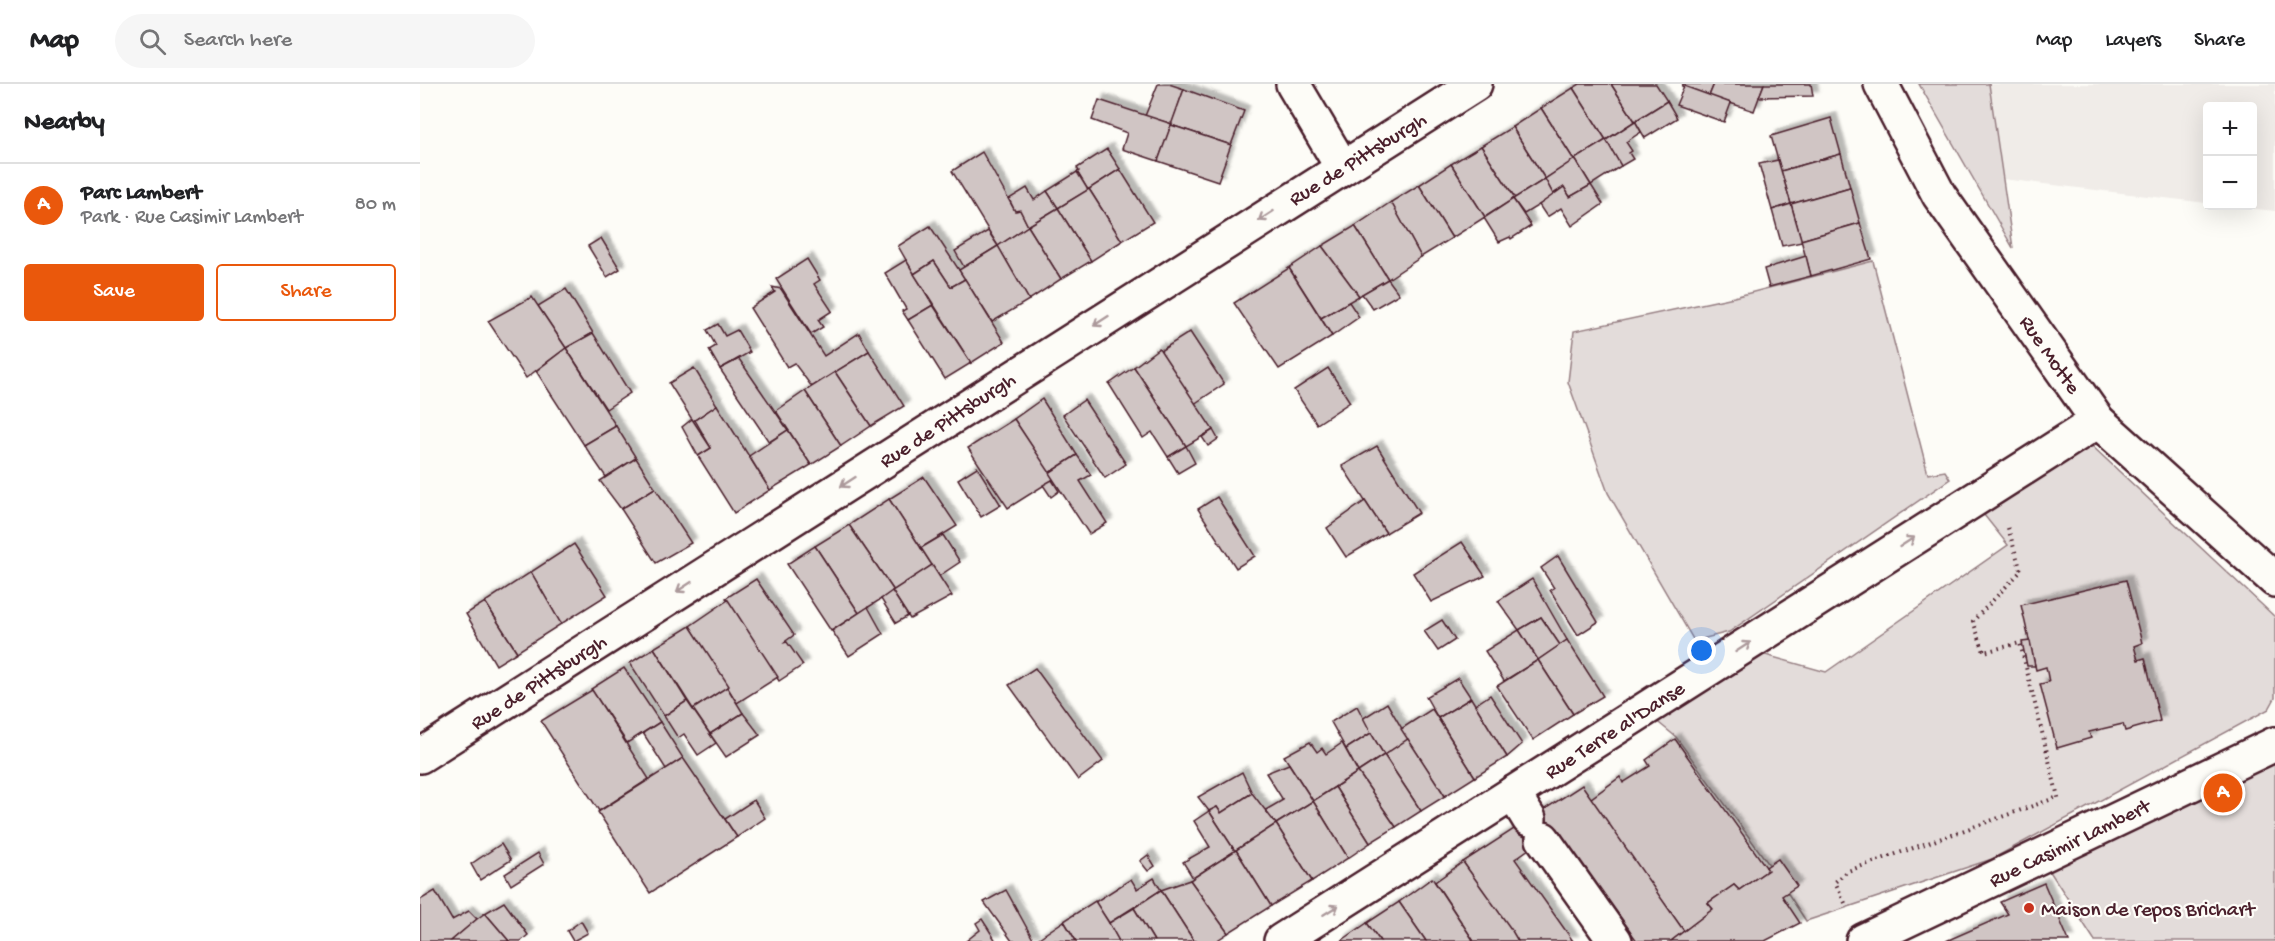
<!DOCTYPE html>
<html lang="en">
<head>
<meta charset="utf-8">
<style>
	:root { --surface:#fff; --page:#f6f6f6; --text:#202124; --muted:#757577; --line:#e0e0e0; --accent:#ea580c }
	body { margin:0; font-family:"Gochi Hand",sans-serif; background:var(--page); color:var(--text) }
	.controls { position:absolute; right:18px; top:18px; display:grid; overflow:hidden; border-radius:6px; box-shadow:0 6px 24px #0002 }
	.controls button { width:54px; height:54px; display:grid; place-items:center; padding:0; border:0; border-bottom:2px solid var(--line); background:var(--surface); color:var(--text); font:30px sans-serif }
	.you { position:absolute; left:1282px; top:567px; width:21px; height:21px; margin:-15px; border:4px solid #fff; border-radius:50%; background:#1a73e8; box-shadow:0 0 0 9px #1a73e833 }
	.badge { display:grid; place-items:center; width:39px; height:39px; border-radius:50%; background:var(--accent); color:#fff; font-size:20px; font-weight:700 }
	.pin { position:absolute; translate:-50% -50%; border:3px solid #fff; box-shadow:0 2px 6px #0006 }
	.list { margin:0; padding:0; list-style:none }
	h2 { display:flex; justify-content:space-between; align-items:center; height:78px; margin:0; padding:0 24px; font-size:26px }
	h2 small { font-size:20px; font-weight:400; color:var(--muted) }
	.list li { display:grid; grid-template-columns:39px 1fr auto; gap:18px; align-items:center; box-sizing:border-box; height:84px; padding:0 24px; border-top:2px solid var(--line) }
	.list b { display:block; font-size:22px; white-space:nowrap }
	.list p { margin:0; font-size:20px; white-space:nowrap; color:var(--muted) }
	.list em { font-size:20px; font-style:normal; color:var(--muted) }
	.actions { display:flex; gap:12px; padding:18px 24px }
	.actions a { flex:1; padding:14px 0; border:2px solid var(--accent); border-radius:6px; text-align:center; font-size:21px; color:var(--accent) }
	.actions .main { background:var(--accent); color:#fff }
	.icon { flex:none; width:33px; height:33px; fill:none; stroke:currentColor; stroke-width:2; stroke-linecap:round; stroke-linejoin:round }
	.map { position:relative; flex:none; width:1855px; height:857px; overflow:hidden }
	header { display:flex; align-items:center; gap:36px; box-sizing:border-box; height:84px; padding:0 30px; background:var(--surface); border-bottom:2px solid var(--line) }
	header strong { font-size:28px }
	nav { display:flex; gap:33px; margin-inline-start:auto; font-size:21px }
	.search { width:420px; height:54px; background:var(--page); display:flex; align-items:center; gap:15px; box-sizing:border-box; padding:0 21px; border-radius:33px; color:var(--muted); font-size:22px }
	main { display:flex }
	aside { flex:1; background:var(--surface) }
	.map>svg:first-child { display:block }
</style>
</head>
<body>
<header>
<strong>Map</strong>
<div class="search"><svg class="icon" aria-label="search" viewBox="0 0 24 24"><circle cx="10" cy="10" r="6"/><path d="M15 15l6 6"/></svg>Search here</div>
<nav><a>Map</a><a>Layers</a><a>Share</a></nav>
</header>
<main>
<aside>
<h2>Nearby<small></small></h2>
<ul class="list">
<li><span class="badge">A</span><div><b>Parc Lambert</b><p>Park · Rue Casimir Lambert</p></div><em>80 m</em></li>
</ul>
<div class="actions"><a class="main">Save</a><a>Share</a></div>
</aside>
<div class="map">
<svg width="1855" height="857" viewBox="0 0 1855 857">
	<defs>
		<filter id="shadow"><feDropShadow dx="5.5" dy="-5.5" stdDeviation="1.5" flood-color="#0004"/></filter>
	</defs>
	<rect width="100%" height="100%" fill="#fdfcf7"/>
	<filter id="ink" filterUnits="userSpaceOnUse"><feTurbulence type="fractalNoise" baseFrequency=".0167" numOctaves="2"/><feDisplacementMap in="SourceGraphic" scale="12" xChannelSelector="R" yChannelSelector="G"/><feConvolveMatrix kernelMatrix="1 2 1 2 8 2 1 2 1" color-interpolation-filters="sRGB"/></filter>
	<g filter="url(#ink)">
		<polygon fill="#f0ece8" points="1569,0 1855,0 1855,127 1807,122 1832,122 1832,22 1788,22 1787,119 1582,95"/>
		<g fill="#e3dcda" stroke="#967e82" stroke-width="1.5">
			<polygon points="1499,0 1569,0 1593,164"/>
			<polygon points="1453,177 1508,390 1525,387 1530,395 1309,548 1274,557 1188,409 1148,298 1154,247 1314,213"/>
			<polygon points="1671,361 1855,533 1855,614 1849,625 1572,775 1386,837 1350,782 1256,653 1223,626 1342,570 1406,588 1588,461 1560,426"/>
			<polygon points="1855,660 1855,857 1675,857 1620,772"/>
		</g>
		<g fill="#d0c5c4" stroke="#4a1f2b" stroke-width="1.5" filter="url(#shadow)">
			<polygon points="738,0 749,0 764,5 752,40 725,32"/>
			<polygon points="1160,0 1191,0 1215,37 1186,56 1153,4"/>
			<polygon points="1191,0 1236,0 1247,17 1215,37"/>
			<polygon points="1263,0 1294,0 1289,12 1262,2"/>
			<polygon points="1294,0 1344,0 1334,27 1289,12"/>
			<polygon points="1344,0 1391,0 1393,12 1339,13"/>
			<polygon points="1264,2 1311,19 1304,38 1256,21"/>
			<polygon points="1153,4 1186,56 1154,76 1121,24"/>
			<polygon points="764,5 824,27 811,61 751,41"/>
			<polygon points="679,16 752,40 738,77 702,65 707,49 672,36"/>
			<polygon points="1247,17 1257,34 1225,54 1215,37"/>
			<polygon points="1121,24 1154,76 1125,95 1092,43"/>
			<polygon points="1411,34 1421,70 1361,87 1351,52"/>
			<polygon points="1215,37 1221,48 1206,58 1212,67 1209,69 1213,75 1201,82 1186,56"/>
			<polygon points="751,41 811,61 798,97 738,77"/>
			<polygon points="1092,43 1125,95 1095,114 1061,62"/>
			<polygon points="1186,56 1201,82 1171,101 1155,75"/>
			<polygon points="1061,62 1095,114 1065,133 1031,80"/>
			<polygon points="687,65 700,85 668,106 657,88 659,87 657,84"/>
			<polygon points="562,68 595,127 600,126 608,142 578,162 532,87"/>
			<polygon points="1421,70 1430,103 1371,120 1361,87"/>
			<polygon points="1155,75 1171,101 1150,113 1144,103 1133,110 1125,95"/>
			<polygon points="1358,76 1371,120 1352,126 1339,80"/>
			<polygon points="1031,80 1065,133 1032,154 999,101"/>
			<polygon points="700,85 733,138 702,157 669,105"/>
			<polygon points="657,88 668,106 638,124 627,107"/>
			<polygon points="1125,95 1134,112 1104,130 1093,115"/>
			<polygon points="999,101 1032,154 1001,173 971,118"/>
			<polygon points="1171,101 1183,120 1152,142 1141,124 1127,133 1119,121 1144,103 1150,113"/>
			<polygon points="1430,103 1440,139 1381,156 1371,120"/>
			<polygon points="607,104 614,116 627,107 638,124 608,142 600,126 595,127 589,115"/>
			<polygon points="669,105 702,157 671,177 638,124"/>
			<polygon points="1093,115 1111,142 1091,155 1090,153 1079,158 1064,134"/>
			<polygon points="971,118 1001,173 968,195 935,142"/>
			<polygon points="1371,120 1382,158 1362,162 1352,126"/>
			<polygon points="638,124 671,177 641,195 608,142"/>
			<polygon points="1440,139 1451,175 1391,192 1381,156"/>
			<polygon points="510,142 545,195 531,203 514,177 494,190 478,162"/>
			<polygon points="608,142 641,195 609,216 578,162"/>
			<polygon points="935,142 968,195 939,212 902,162"/>
			<polygon points="568,147 578,162 544,183 535,167"/>
			<polygon points="181,154 200,185 187,193 168,162"/>
			<polygon points="578,162 609,216 572,238 539,186"/>
			<polygon points="902,162 939,212 901,234 869,184"/>
			<polygon points="1386,172 1391,192 1349,203 1344,185"/>
			<polygon points="387,175 400,196 394,200 412,227 398,236 403,243 391,250 356,195"/>
			<polygon points="486,176 513,221 488,236 482,227 486,225 465,189"/>
			<polygon points="514,177 531,203 545,195 584,258 551,279 494,190"/>
			<polygon points="869,184 912,252 859,285 814,219"/>
			<polygon points="968,195 979,210 953,225 942,210"/>
			<polygon points="352,203 361,205 404,272 439,249 449,267 392,303 374,279 367,283 330,224 355,208"/>
			<polygon points="146,205 173,249 146,264 118,222"/>
			<polygon points="112,213 146,264 106,294 68,237"/>
			<polygon points="929,218 939,233 912,252 901,234"/>
			<polygon points="513,221 551,279 525,295 488,236"/>
			<polygon points="298,240 305,252 317,246 330,268 300,285 289,266 296,262 287,246"/>
			<polygon points="770,248 804,300 774,320 740,267"/>
			<polygon points="173,249 210,309 186,325 146,264"/>
			<polygon points="146,264 196,342 164,361 116,287"/>
			<polygon points="739,264 793,346 766,362 714,283"/>
			<polygon points="449,267 484,322 451,342 415,288"/>
			<polygon points="319,275 368,346 349,358 300,285"/>
			<polygon points="714,283 766,362 748,373 732,348 723,354 689,300"/>
			<polygon points="274,284 297,321 273,337 249,299"/>
			<polygon points="908,284 930,318 897,340 874,306"/>
			<polygon points="415,288 451,342 421,362 385,307"/>
			<polygon points="385,307 421,362 391,381 356,327"/>
			<polygon points="622,315 657,371 629,389 594,335"/>
			<polygon points="664,316 706,380 685,394 643,331"/>
			<polygon points="297,321 350,406 314,429 278,372 291,364 275,336"/>
			<polygon points="272,335 291,364 278,372 262,343"/>
			<polygon points="594,335 634,395 588,424 548,364"/>
			<polygon points="196,342 216,374 186,393 164,361"/>
			<polygon points="368,346 391,381 350,406 329,372"/>
			<polygon points="793,346 798,355 788,362 782,353"/>
			<polygon points="766,362 775,379 758,389 748,373"/>
			<polygon points="957,362 999,429 966,449 922,382"/>
			<polygon points="657,371 671,391 660,397 687,439 669,450 629,389"/>
			<polygon points="216,374 235,404 201,425 180,397"/>
			<polygon points="557,383 581,421 561,433 538,395"/>
			<polygon points="504,393 537,442 501,464 469,415"/>
			<polygon points="632,396 639,407 631,413 623,401"/>
			<polygon points="235,404 271,459 236,479 201,425"/>
			<polygon points="797,413 835,472 816,484 778,425"/>
			<polygon points="469,415 512,481 474,507 429,441"/>
			<polygon points="945,417 966,449 926,473 907,444"/>
			<polygon points="429,441 474,507 439,529 395,462"/>
			<polygon points="523,451 540,478 519,492 501,464"/>
			<polygon points="1042,458 1065,492 1011,518 993,489"/>
			<polygon points="154,460 187,511 141,540 111,488"/>
			<polygon points="395,462 439,529 411,547 367,480"/>
			<polygon points="1138,472 1178,538 1158,551 1130,506 1134,504 1121,484"/>
			<polygon points="512,481 532,512 490,535 472,507"/>
			<polygon points="111,488 141,540 97,568 65,518"/>
			<polygon points="336,495 374,551 363,559 367,558 383,581 359,597 306,514"/>
			<polygon points="1112,495 1147,556 1140,561 1121,533 1099,546 1078,517"/>
			<polygon points="1706,496 1722,559 1714,562 1718,576 1725,574 1740,637 1705,647 1703,640 1669,648 1671,654 1637,664 1620,600 1629,598 1626,583 1616,586 1601,521"/>
			<polygon points="472,507 488,532 476,539 461,515"/>
			<polygon points="308,516 358,593 317,619 270,542"/>
			<polygon points="65,518 97,568 76,581 46,530"/>
			<polygon points="448,523 463,550 429,572 412,547"/>
			<polygon points="1121,533 1140,561 1118,576 1099,546"/>
			<polygon points="1022,536 1035,556 1018,567 1004,547"/>
			<polygon points="270,542 309,602 273,625 234,564"/>
			<polygon points="1099,546 1118,576 1084,597 1065,567"/>
			<polygon points="1147,556 1183,612 1153,630 1118,576"/>
			<polygon points="1610,557 1615,582 1607,582 1602,558"/>
			<polygon points="234,564 267,617 244,632 210,579"/>
			<polygon points="1118,576 1153,630 1113,656 1077,602"/>
			<polygon points="204,584 240,638 207,659 171,605"/>
			<polygon points="615,584 683,677 658,696 589,601"/>
			<polygon points="1038,594 1051,614 1018,634 1006,613"/>
			<polygon points="307,603 323,629 290,650 273,625"/>
			<polygon points="172,606 229,695 179,727 121,637"/>
			<polygon points="1070,611 1102,660 1087,673 1055,621"/>
			<polygon points="1051,614 1087,673 1055,693 1018,634"/>
			<polygon points="267,617 296,659 278,671 264,650 258,654 244,632"/>
			<polygon points="967,619 988,655 964,671 942,635"/>
			<polygon points="937,622 951,649 926,665 911,638"/>
			<polygon points="1012,625 1055,693 1025,712 981,645"/>
			<polygon points="323,629 340,651 306,673 290,650"/>
			<polygon points="240,638 263,674 246,685 223,649"/>
			<polygon points="951,649 964,671 938,688 926,665"/>
			<polygon points="988,655 1025,712 1001,727 964,671"/>
			<polygon points="1255,655 1348,786 1319,806 1314,801 1288,819 1293,825 1264,847 1170,715 1200,693 1203,699 1230,682 1226,676"/>
			<polygon points="890,658 897,668 902,664 906,670 922,659 938,688 893,717 864,672"/>
			<polygon points="964,671 1001,727 976,743 938,688"/>
			<polygon points="263,674 317,753 230,809 178,728"/>
			<polygon points="869,680 893,717 856,740 844,727 863,716 846,689"/>
			<polygon points="822,688 832,709 801,729 797,723 789,727 778,713"/>
			<polygon points="938,688 976,743 950,759 915,703"/>
			<polygon points="1162,701 1264,847 1251,857 1217,857 1137,745 1095,775 1153,857 1098,857 1043,778"/>
			<polygon points="915,703 950,759 928,774 893,717"/>
			<polygon points="832,709 856,740 815,767 789,727 797,723 801,729"/>
			<polygon points="334,716 345,734 317,753 305,735"/>
			<polygon points="893,717 928,774 892,797 856,740"/>
			<polygon points="789,727 815,767 773,794 763,778 790,763 774,737"/>
			<polygon points="856,740 892,797 851,822 816,766"/>
			<polygon points="81,760 91,776 60,796 51,780"/>
			<polygon points="816,766 851,822 808,849 770,796"/>
			<polygon points="118,769 124,780 91,801 85,790"/>
			<polygon points="728,771 735,782 728,787 720,777"/>
			<polygon points="1358,775 1377,802 1362,812 1380,839 1345,857 1251,857 1293,825 1288,819 1314,801 1319,806 1348,786 1346,783"/>
			<polygon points="1043,778 1091,845 1098,857 1051,857 1053,856 1015,798"/>
			<polygon points="734,794 741,806 689,839 675,818 711,795 717,805"/>
			<polygon points="1012,794 1053,856 1051,857 1006,857 979,818"/>
			<polygon points="770,796 808,849 796,857 774,857 741,806"/>
			<polygon points="1624,799 1649,857 1526,857 1588,830 1580,818"/>
			<polygon points="586,806 614,857 592,857 564,818"/>
			<polygon points="741,806 774,857 734,857 714,824"/>
			<polygon points="15,807 32,836 49,827 57,835 31,857 0,857 0,816"/>
			<polygon points="675,817 689,839 699,857 656,857 644,837"/>
			<polygon points="84,818 108,851 101,857 89,857 65,829"/>
			<polygon points="979,818 1006,857 960,857 947,839"/>
			<polygon points="714,824 734,857 699,857 689,839"/>
			<polygon points="65,829 89,857 31,857 57,835"/>
			<polygon points="562,835 576,857 546,857 560,846 556,839"/>
			<polygon points="161,837 168,849 153,857 147,847"/>
			<polygon points="644,837 656,857 616,856"/>
			<polygon points="947,839 960,857 921,857"/>
		</g>
		<g fill="none" stroke-linecap="round" stroke-linejoin="round">
			<g stroke="#4a1f2b" stroke-width="38">
				<g id="minor">
					<polyline points="873,0 922,83"/>
					<polyline points="1461,0 1519,111 1678,337 1855,496"/>
					<polyline points="0,672 1055,0"/>
					<polyline points="1093,709 1109,735"/>
					<polyline points="1123,755 1195,857"/>
					<polyline points="861,857 1678,337"/>
					<polyline points="1443,857 1855,660"/>
				</g>
			</g>
			<g stroke="#4a1f2b" stroke-width="4" stroke-dasharray="1.5 4.5" stroke-linecap="butt">
				<polyline points="1588,444 1601,487 1553,537 1564,568 1600,559 1639,717"/>
				<polyline points="1425,819 1415,798 1428,787 1638,713"/>
			</g>
			<use href="#minor" stroke="#fdfcf7" stroke-width="33"/>
		</g>
		<defs><path id="oneway-shaft" d="M-6 0H5M1.5-3L5.5 0L1.5 3" fill="none" stroke-width="1.6" stroke-linecap="round" stroke-linejoin="round" transform="scale(1.5)"/></defs>
		<g stroke="#ac999b">
			<use href="#oneway-shaft" transform="translate(846 132) rotate(147)"/>
			<use href="#oneway-shaft" transform="translate(681 237) rotate(147)"/>
			<use href="#oneway-shaft" transform="translate(428 398) rotate(147)"/>
			<use href="#oneway-shaft" transform="translate(1487 458) rotate(-33)"/>
			<use href="#oneway-shaft" transform="translate(264 503) rotate(147)"/>
			<use href="#oneway-shaft" transform="translate(1323 563) rotate(-33)"/>
			<use href="#oneway-shaft" transform="translate(911 826) rotate(-32)"/>
		</g>
	</g>
	<circle fill="#c8321e" stroke="#fdfcf7" stroke-width="2" cx="1609" cy="824" r="6"/>
	<g text-anchor="middle" stroke-width="4.5" stroke-linejoin="round" paint-order="stroke">
		<g font-size="21" fill="#4a1f2b" stroke="#fdfcf7">
			<text transform="translate(937 74) rotate(-32)" y="7">Rue de Pittsburgh</text>
			<text transform="translate(1631 270) rotate(55)" y="7">Rue Motte</text>
			<text transform="translate(527 335) rotate(-33)" y="7">Rue de Pittsburgh</text>
			<text transform="translate(118 597) rotate(-33)" y="7">Rue de Pittsburgh</text>
			<text transform="translate(1194 645) rotate(-33)" y="7">Rue Terre al'Danse</text>
			<text transform="translate(1649 758) rotate(-26)" y="7">Rue Casimir Lambert</text>
		</g>
		<g font-size="21" fill="#4a1f2b" stroke="#fdfcf7" text-anchor="start">
			<text x="1621" y="831">Maison de repos Brichart</text>
		</g>
	</g>
</svg>
<div class="controls">
<button>+</button>
<button>−</button>
</div>
<div class="you"></div>
<div class="pin badge" style="left:1803px;top:709px">A</div>
</div>
</main>
</body>
</html>
